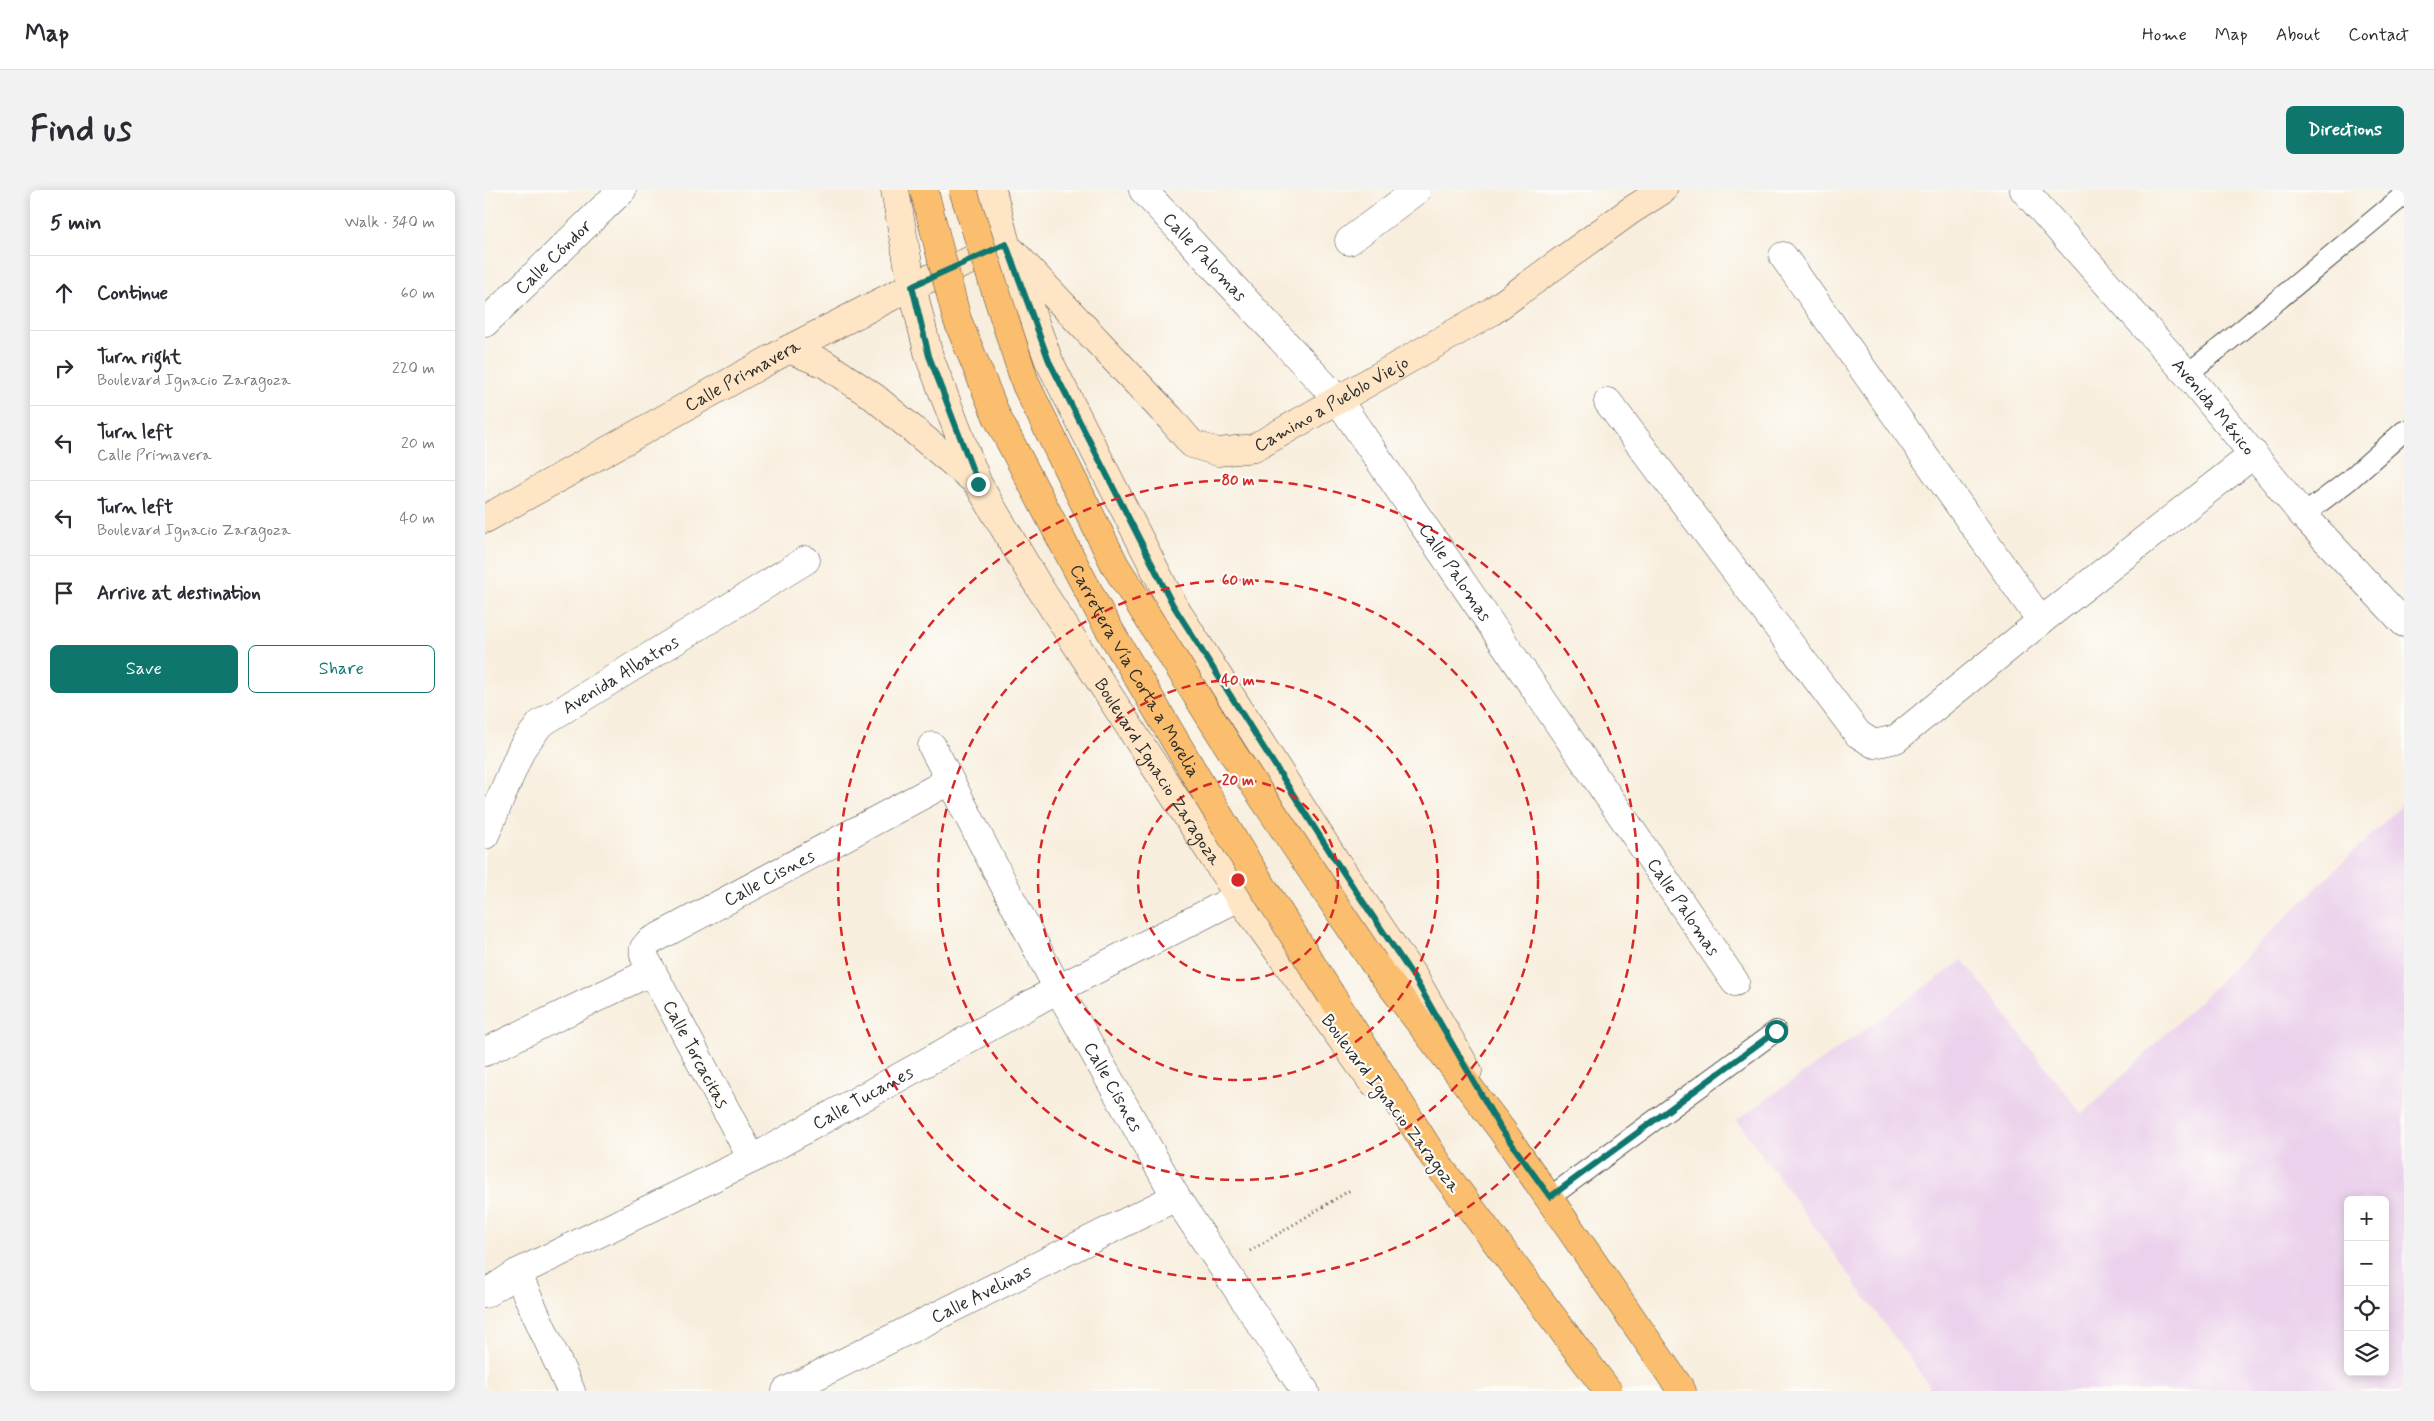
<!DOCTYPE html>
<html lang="en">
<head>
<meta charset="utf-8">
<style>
	:root { --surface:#fff; --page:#f2f2f3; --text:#2b2b33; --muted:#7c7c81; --line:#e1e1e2; --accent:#0f766e }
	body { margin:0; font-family:Mynerve,sans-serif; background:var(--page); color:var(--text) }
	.controls { position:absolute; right:15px; bottom:15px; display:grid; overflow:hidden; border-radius:8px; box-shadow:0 2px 12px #0003 }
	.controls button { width:45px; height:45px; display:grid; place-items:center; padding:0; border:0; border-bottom:1px solid var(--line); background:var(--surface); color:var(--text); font:25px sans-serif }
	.stop { position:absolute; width:15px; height:15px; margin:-11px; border:4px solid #0f766e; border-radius:50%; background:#fff }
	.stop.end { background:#0f766e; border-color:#fff; box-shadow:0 1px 5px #0008 }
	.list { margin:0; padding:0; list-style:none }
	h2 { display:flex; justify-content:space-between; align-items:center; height:65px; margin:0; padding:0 20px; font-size:21px }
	h2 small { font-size:16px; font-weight:400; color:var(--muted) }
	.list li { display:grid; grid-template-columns:32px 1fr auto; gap:15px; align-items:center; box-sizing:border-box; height:75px; padding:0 20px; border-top:1px solid var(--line) }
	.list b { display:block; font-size:19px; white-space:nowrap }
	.list p { margin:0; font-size:16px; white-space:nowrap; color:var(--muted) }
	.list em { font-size:16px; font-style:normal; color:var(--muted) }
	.actions { display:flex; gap:10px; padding:15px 20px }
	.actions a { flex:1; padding:11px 0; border:1px solid var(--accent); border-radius:8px; text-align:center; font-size:18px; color:var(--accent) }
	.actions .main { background:var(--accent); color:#fff }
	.icon { flex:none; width:28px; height:28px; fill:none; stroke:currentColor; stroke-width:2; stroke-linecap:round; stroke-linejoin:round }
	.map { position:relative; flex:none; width:1919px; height:1201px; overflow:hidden; border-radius:8px }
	header { display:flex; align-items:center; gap:30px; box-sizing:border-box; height:70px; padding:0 25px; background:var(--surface); border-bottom:1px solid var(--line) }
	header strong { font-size:24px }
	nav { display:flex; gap:28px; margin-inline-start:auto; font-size:18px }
	.intro { display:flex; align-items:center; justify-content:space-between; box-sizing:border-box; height:120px; padding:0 30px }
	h1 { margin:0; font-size:35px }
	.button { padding:12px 22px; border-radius:8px; background:var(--accent); color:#fff; font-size:18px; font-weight:700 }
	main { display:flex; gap:30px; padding:0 30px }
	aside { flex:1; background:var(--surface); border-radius:8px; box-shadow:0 2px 12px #0003 }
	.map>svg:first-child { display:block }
</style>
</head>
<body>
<header>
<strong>Map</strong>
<nav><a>Home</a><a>Map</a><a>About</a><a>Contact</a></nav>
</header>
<div class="intro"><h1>Find us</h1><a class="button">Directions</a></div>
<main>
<aside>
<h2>5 min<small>Walk · 340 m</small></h2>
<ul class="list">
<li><svg class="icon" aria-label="ahead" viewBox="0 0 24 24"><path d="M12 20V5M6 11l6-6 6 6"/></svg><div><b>Continue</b></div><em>60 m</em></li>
<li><svg class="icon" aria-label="right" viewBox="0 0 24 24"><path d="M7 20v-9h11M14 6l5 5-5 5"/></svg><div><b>Turn right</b><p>Boulevard Ignacio Zaragoza</p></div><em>220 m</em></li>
<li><svg class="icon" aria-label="left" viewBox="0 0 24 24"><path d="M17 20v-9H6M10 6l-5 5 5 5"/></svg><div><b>Turn left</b><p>Calle Primavera</p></div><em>20 m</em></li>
<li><svg class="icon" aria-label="left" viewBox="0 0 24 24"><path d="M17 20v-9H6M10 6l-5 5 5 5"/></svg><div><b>Turn left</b><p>Boulevard Ignacio Zaragoza</p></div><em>40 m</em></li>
<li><svg class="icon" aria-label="arrive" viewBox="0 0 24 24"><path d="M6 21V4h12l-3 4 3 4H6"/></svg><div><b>Arrive at destination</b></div></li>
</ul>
<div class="actions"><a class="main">Save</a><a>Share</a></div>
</aside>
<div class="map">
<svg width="1919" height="1201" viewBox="0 0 1919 1201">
	<rect width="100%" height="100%" fill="#fdfcf7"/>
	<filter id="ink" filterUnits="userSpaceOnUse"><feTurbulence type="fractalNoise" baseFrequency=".02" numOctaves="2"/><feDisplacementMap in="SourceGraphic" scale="10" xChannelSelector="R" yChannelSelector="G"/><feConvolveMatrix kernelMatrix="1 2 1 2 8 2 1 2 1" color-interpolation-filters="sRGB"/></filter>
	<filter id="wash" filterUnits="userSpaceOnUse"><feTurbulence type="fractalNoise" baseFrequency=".0096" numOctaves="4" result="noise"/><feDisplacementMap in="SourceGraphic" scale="20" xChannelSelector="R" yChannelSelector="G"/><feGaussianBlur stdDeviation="1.12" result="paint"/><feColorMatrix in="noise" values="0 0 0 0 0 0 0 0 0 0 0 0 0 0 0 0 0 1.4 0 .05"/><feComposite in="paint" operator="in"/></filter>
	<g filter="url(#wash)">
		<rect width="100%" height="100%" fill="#f8eede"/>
		<path fill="#ebd1ec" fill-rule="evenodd" d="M1919 613V1201H1448L1252 930 1478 770 1597 925ZM1863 1010H1900V1182H1863Z"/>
	</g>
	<g filter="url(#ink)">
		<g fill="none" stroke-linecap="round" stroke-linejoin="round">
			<g stroke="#4a4846" stroke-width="22">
				<g id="lane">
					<polyline points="1702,184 1741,153 1919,5"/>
					<polyline points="1818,325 1863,291 1919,241"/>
					<polyline points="1065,1007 1291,841"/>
				</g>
			</g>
			<g stroke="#4a4846" stroke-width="29">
				<g id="street">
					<path id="s1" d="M658 0 853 210 1250 792"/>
					<path id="s2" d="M1539 0 1702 184 1818 325 1919 433"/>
					<polyline points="864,51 932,0"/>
					<polyline points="1298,66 1556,431"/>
					<path id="s3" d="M0 133 137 0"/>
					<polyline points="1123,212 1373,544 1389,554 1411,549 1556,431 1769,264"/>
					<path id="s4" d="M447 556 573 799 691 1007 820 1201"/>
					<path id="s5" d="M0 645 37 558 55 534 321 370"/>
					<polyline points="0,862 167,781"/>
					<path id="s6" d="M267 969 159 766V758L164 752 464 591"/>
					<polyline points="32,1083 86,1201"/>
					<path id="s7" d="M0 1104 32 1083 267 969 573 799 754 707"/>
					<path id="s8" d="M301 1201 691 1007"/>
				</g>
			</g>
			<g stroke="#4a4846" stroke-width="29">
				<g id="secondary">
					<path id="s9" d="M410 0 427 96 444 166 493 294 551 392 754 707 888 893"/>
					<polyline points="507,0 521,54 564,171 688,415 850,670 930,789 983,881"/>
					<path id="s10" d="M528 62 685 228 707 254 733 262 769 258 1006 122 1145 21 1178 0"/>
					<polyline points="304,159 340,174 389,207 491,292"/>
					<path id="s11" d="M0 329 304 159 427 96 520 55"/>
				</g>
			</g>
			<g stroke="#4a4846" stroke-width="29">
				<g id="primary">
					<polyline points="889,773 1016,939 1197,1201"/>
					<polyline points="846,805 957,980 1123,1201"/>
				</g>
			</g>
			<polyline stroke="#4a4846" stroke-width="3" stroke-dasharray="1 4" stroke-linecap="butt" points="765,1061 867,999"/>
			<use href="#lane" stroke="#fff" stroke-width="20"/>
			<use href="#street" stroke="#fff" stroke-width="28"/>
			<use href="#secondary" stroke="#fde5c5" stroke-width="28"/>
			<use href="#primary" stroke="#fabe6e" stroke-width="28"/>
			<g stroke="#4a4846" stroke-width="29" stroke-linecap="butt">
				<g id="primary-bridge">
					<path id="s12" d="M439 0 472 129 512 227 617 427 754 659 846 805"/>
					<polyline points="478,0 541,195 630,375 749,565 889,773"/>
				</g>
			</g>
			<use href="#primary-bridge" stroke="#fabe6e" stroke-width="28"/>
		</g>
	</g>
	<g fill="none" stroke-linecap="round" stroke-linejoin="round" filter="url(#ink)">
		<polyline stroke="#0f766e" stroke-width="6" points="493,294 444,166 427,96 521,54 564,171 688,415 850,670 930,789 1016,939 1065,1007 1291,841"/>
	</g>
	<g fill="none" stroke="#d62828" stroke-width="2.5" stroke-dasharray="9 6">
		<circle cx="753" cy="690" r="100"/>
		<circle cx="753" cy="690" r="200"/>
		<circle cx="753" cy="690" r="300"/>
		<circle cx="753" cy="690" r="400"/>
	</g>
	<g text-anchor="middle" stroke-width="4.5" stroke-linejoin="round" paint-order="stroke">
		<g font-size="18" fill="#2b2b2b" stroke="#fdfcf7">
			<text dy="6" stroke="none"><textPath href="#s1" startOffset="91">Calle Palomas</textPath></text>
			<text dy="6" stroke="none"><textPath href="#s3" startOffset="95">Calle Cóndor</textPath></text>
			<text dy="6" stroke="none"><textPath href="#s11" startOffset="295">Calle Primavera</textPath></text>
			<text dy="6" stroke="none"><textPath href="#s10" startOffset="415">Camino a Pueblo Viejo</textPath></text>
			<text dy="6" stroke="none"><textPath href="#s2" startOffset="288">Avenida México</textPath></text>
			<text dy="6" stroke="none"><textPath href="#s1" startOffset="495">Calle Palomas</textPath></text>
			<text dy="6" stroke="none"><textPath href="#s12" startOffset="528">Carretera Vía Corta a Morelia</textPath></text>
			<text dy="6" stroke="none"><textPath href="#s5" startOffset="219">Avenida Albatros</textPath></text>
			<text dy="6" stroke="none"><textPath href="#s9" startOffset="646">Boulevard Ignacio Zaragoza</textPath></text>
			<text dy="6" stroke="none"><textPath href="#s6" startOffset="382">Calle Cisnes</textPath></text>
			<text dy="6" stroke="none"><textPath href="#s1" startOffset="900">Calle Palomas</textPath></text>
			<text transform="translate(211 864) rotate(62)" y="6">Calle Torcacitas</text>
			<text dy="6" stroke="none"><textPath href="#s4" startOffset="386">Calle Cisnes</textPath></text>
			<text dy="6" stroke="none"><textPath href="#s7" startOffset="426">Calle Tucanes</textPath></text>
			<text transform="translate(906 913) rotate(53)" y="6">Boulevard Ignacio Zaragoza</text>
			<text dy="6" stroke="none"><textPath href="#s8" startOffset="218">Calle Avelinas</textPath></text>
		</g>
	</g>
	<circle cx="753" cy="690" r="8" fill="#d62828" stroke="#fdfcf7" stroke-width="2.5"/>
	<g font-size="15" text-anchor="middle" font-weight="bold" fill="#d62828" stroke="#fdfcf7" stroke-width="4.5" stroke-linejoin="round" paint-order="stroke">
		<text x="753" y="295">80 m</text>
		<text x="753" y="395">60 m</text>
		<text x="753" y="495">40 m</text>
		<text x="753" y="595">20 m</text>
	</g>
</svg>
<div class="controls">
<button>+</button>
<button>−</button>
<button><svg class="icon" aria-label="locate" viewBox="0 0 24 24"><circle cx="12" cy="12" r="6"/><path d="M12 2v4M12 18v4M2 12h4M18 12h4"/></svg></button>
<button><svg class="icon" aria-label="layers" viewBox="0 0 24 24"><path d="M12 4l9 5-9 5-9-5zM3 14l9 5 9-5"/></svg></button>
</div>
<div class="stop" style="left:1291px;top:841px"></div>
<div class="stop end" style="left:493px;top:294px"></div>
</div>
</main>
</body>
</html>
